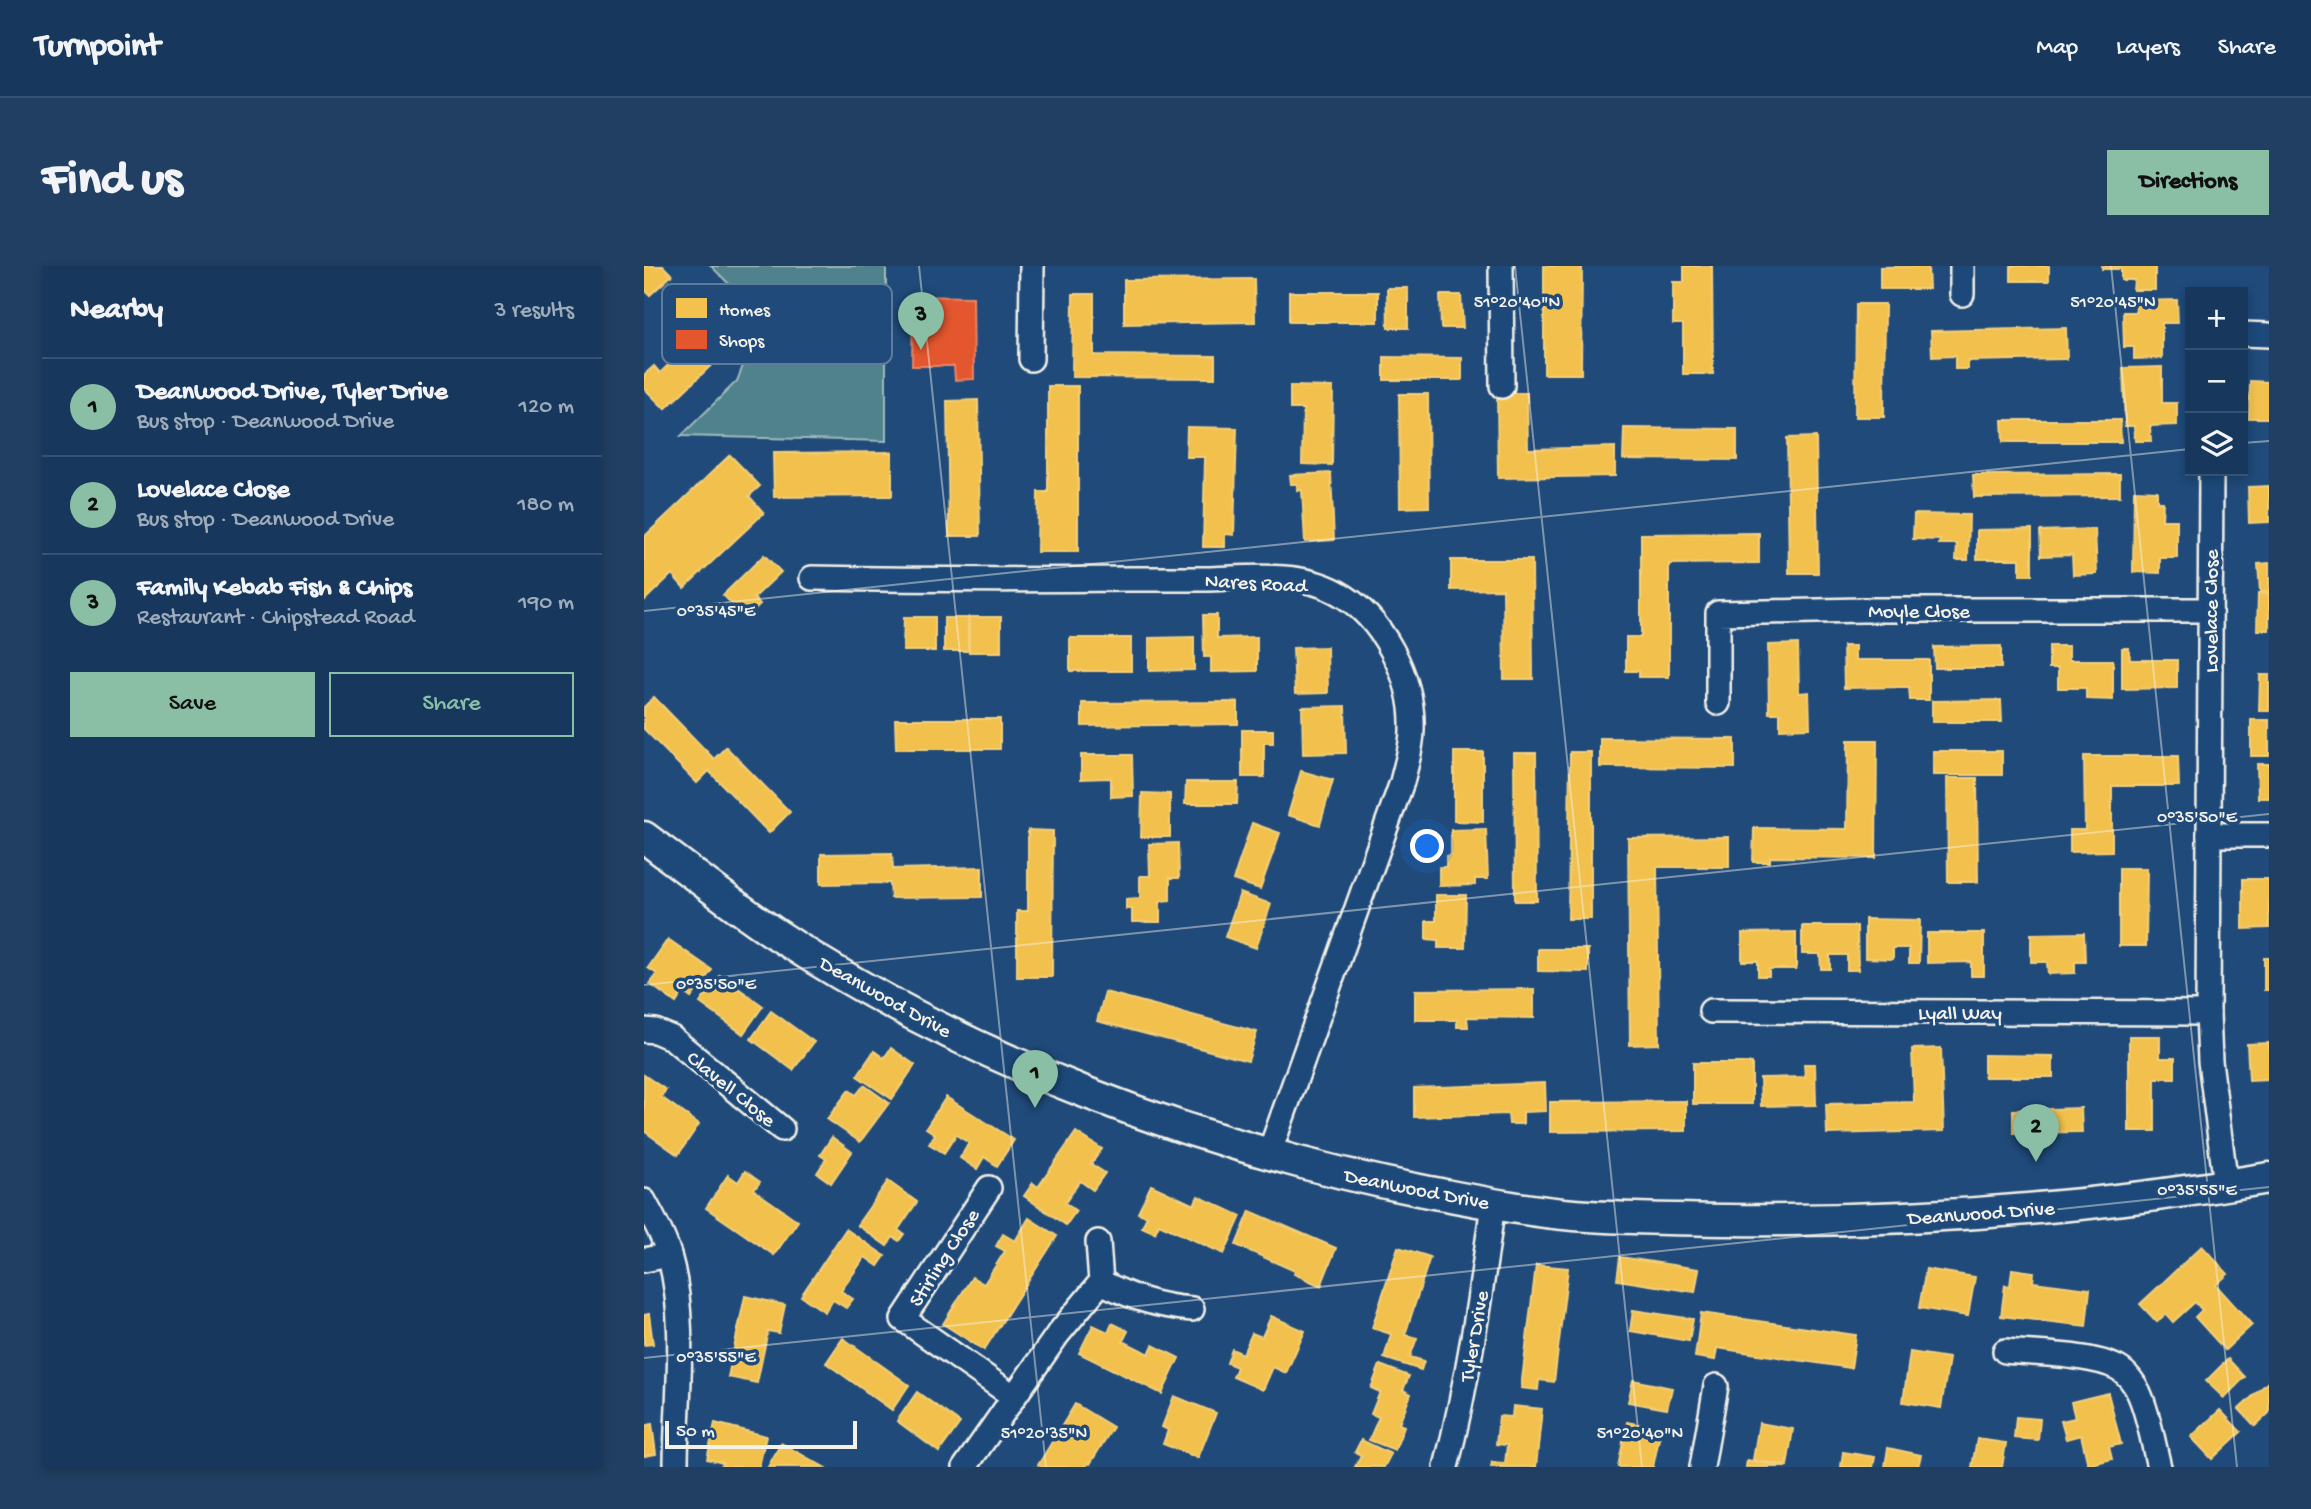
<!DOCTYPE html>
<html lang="en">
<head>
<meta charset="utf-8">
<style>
	:root { --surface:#17385c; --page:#203f62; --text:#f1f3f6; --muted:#9eacbb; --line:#365272; --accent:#8abfa5 }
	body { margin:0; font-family:"Gochi Hand",sans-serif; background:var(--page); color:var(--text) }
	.controls { position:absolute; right:21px; top:21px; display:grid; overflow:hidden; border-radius:0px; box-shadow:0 4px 10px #0003 }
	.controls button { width:63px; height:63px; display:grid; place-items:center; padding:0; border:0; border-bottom:2px solid var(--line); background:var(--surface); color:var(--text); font:35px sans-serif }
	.scale { position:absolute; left:21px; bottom:18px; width:192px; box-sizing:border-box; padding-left:7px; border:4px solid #f4f1e8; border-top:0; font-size:19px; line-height:24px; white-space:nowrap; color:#f4f1e8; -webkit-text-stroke:5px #1f4a7a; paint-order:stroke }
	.you { position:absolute; left:784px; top:581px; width:24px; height:24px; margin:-18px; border:5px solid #fff; border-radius:50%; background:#1a73e8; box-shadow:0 0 0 10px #1a73e833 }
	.badge { display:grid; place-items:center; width:46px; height:46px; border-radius:50%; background:var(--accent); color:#111; font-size:23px; font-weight:700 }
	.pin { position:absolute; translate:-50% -58px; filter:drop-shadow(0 2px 4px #0008) }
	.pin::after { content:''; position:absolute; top:37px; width:24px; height:21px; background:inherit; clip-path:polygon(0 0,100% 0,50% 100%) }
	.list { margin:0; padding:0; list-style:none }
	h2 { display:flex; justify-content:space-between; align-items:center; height:91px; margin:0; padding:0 28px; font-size:30px }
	h2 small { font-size:23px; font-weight:400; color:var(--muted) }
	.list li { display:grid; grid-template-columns:46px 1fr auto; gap:21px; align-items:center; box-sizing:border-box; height:98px; padding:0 28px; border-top:2px solid var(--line) }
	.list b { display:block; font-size:26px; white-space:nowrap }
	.list p { margin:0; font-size:23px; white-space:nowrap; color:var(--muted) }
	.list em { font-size:23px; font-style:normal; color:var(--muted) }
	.actions { display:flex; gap:14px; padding:21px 28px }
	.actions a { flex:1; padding:16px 0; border:2px solid var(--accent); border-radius:0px; text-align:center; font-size:24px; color:var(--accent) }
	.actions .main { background:var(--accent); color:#111 }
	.icon { flex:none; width:38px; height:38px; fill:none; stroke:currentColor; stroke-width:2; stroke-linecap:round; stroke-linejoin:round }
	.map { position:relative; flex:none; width:1625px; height:1201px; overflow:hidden; border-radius:0px }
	header { display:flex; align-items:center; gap:42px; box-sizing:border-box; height:98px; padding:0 35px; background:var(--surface); border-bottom:2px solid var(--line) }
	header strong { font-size:33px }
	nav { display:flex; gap:38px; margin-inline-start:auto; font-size:24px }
	.intro { display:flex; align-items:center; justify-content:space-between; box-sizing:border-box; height:168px; padding:0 42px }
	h1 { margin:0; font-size:49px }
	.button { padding:18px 32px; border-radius:0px; background:var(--accent); color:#111; font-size:24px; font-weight:700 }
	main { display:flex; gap:42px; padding:0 42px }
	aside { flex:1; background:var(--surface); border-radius:0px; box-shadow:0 4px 10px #0003 }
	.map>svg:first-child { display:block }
</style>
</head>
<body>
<header>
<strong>Turnpoint</strong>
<nav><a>Map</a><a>Layers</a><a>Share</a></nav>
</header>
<div class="intro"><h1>Find us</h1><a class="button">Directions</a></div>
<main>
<aside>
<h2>Nearby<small>3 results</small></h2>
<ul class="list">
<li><span class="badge">1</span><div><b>Deanwood Drive, Tyler Drive</b><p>Bus stop · Deanwood Drive</p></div><em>120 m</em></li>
<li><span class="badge">2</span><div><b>Lovelace Close</b><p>Bus stop · Deanwood Drive</p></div><em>180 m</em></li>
<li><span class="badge">3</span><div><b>Family Kebab Fish &amp; Chips</b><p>Restaurant · Chipstead Road</p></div><em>190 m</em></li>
</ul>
<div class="actions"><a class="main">Save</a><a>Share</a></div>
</aside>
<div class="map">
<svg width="1625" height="1201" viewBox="0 0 1625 1201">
	<rect width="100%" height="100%" fill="#1f4a7a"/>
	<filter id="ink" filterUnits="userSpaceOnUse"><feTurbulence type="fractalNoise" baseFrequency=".0143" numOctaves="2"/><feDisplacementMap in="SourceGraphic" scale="14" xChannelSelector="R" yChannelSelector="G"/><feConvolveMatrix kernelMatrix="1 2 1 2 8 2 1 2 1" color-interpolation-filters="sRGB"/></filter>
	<g filter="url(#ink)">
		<polygon fill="#50828d" stroke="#a2baba" stroke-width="2" points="67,0 242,0 242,175 37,170 93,115 118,51"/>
		<g fill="#f2c14e" stroke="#f3cf7c" stroke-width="2">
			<polygon points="0,0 19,0 28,9 6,29 0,23"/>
			<polygon points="900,0 938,0 937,108 900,108"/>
			<polygon points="1040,0 1068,0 1069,108 1039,108 1039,58 1029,58 1029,16 1040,16"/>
			<polygon points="1284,0 1285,23 1236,23 1236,1"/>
			<rect x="1367" y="0" width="38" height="15"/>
			<polygon points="1458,0 1511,0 1511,24 1489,24 1490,14 1477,14 1477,3 1458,3"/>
			<polygon points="610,13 611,56 480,58 480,14"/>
			<polygon points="743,22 764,22 764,62 744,62"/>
			<rect x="645" y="26" width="89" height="30"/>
			<polygon points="429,28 450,28 450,89 571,90 571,112 428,111"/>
			<polygon points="796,29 817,29 819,62 797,62"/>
			<polygon points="92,34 113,56 21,143 0,122 0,109 10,100 16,107"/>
			<polygon points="1533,34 1534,57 1518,57 1518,92 1490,93 1490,81 1480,81 1479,46 1492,46 1491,35"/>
			<polygon points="1212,38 1241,38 1240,151 1211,151"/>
			<polygon points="1422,62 1423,93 1324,95 1324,103 1311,103 1311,90 1288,91 1287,65"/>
			<polygon points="740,91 818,92 818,114 740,114"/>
			<polygon points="1518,101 1518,137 1533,137 1533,159 1506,160 1507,175 1491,175 1490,160 1481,160 1479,102"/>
			<polygon points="1606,115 1625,116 1625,152 1605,152"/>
			<polygon points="404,120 434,120 434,286 393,286 394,226 404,226"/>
			<polygon points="646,120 689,121 688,199 658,198 659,143 646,143"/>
			<polygon points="853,127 883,127 884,183 971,181 971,210 854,212"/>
			<polygon points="755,128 784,128 785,241 756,242"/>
			<polygon points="334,134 336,270 305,270 303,135"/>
			<polygon points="1358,154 1476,154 1477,176 1359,176"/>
			<polygon points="543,161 593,162 590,269 581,268 581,281 559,281 561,191 542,191"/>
			<polygon points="980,162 1093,163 1093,194 979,193"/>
			<polygon points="1172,171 1174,307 1145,307 1143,172"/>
			<polygon points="248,186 248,230 130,231 129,187"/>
			<polygon points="86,189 116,220 105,230 120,247 40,322 28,308 0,335 0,271"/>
			<polygon points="687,207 690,274 661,276 658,224 653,225 653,218 647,218 646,209"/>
			<polygon points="1476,208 1476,230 1330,231 1329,209"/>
			<polygon points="1625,220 1625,256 1605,257 1604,221"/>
			<polygon points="1490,224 1513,225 1513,236 1519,236 1518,254 1533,254 1533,292 1516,292 1516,307 1489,306"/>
			<polygon points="1270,248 1325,249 1324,294 1312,294 1313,278 1295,278 1296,274 1269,273"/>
			<polygon points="1388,263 1388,309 1376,309 1376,293 1333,293 1333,264"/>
			<polygon points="1451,263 1453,308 1429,309 1428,289 1397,290 1396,265"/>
			<polygon points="1115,267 1115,297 1025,298 1025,411 995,411 995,405 982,405 982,371 997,371 997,268"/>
			<polygon points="120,289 137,306 110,332 116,338 102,352 79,329"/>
			<polygon points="807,294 888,294 889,413 860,413 859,323 807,324"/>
			<polygon points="1625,297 1625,326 1616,326 1614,298"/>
			<polygon points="1614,327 1625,328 1625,364 1613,364"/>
			<polygon points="559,349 573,349 573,372 613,371 613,405 567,406 567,391 560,391"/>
			<polygon points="260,351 291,351 291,385 259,385"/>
			<rect x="325" y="351" width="32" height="35"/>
			<rect x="300" y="352" width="24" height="33"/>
			<polygon points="550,371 550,404 505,405 505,372"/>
			<rect x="426" y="372" width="61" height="33"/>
			<polygon points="1154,378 1155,427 1165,426 1166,462 1136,463 1136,447 1125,447 1124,379"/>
			<polygon points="1199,380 1211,380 1211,394 1285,394 1285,434 1266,434 1265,421 1200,422"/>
			<polygon points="1357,380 1357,402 1291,402 1290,381"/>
			<polygon points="1405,380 1425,380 1425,394 1469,394 1469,434 1442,433 1442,422 1414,422 1414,402 1405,402"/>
			<polygon points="683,381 684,427 651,428 649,382"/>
			<polygon points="1478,382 1485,382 1486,394 1533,394 1533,422 1478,423"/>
			<polygon points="1616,409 1625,409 1625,445 1615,445"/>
			<polygon points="10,431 70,493 82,481 146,546 125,567 65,505 53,517 0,463 0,441"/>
			<polygon points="1357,434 1358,456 1288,456 1288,435"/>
			<polygon points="594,436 594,458 438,460 438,437"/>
			<polygon points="701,440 702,487 659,488 658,441"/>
			<polygon points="251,453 356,453 356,483 252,483"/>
			<rect x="1607" y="454" width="18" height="36"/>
			<polygon points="598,464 629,464 629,477 620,477 620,511 598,511"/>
			<polygon points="956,472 1091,473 1091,502 956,501"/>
			<polygon points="1204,474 1233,474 1232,592 1126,591 1126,596 1109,596 1110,562 1203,563"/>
			<rect x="1289" y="485" width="69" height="24"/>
			<polygon points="810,486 839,486 839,556 810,555"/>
			<polygon points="926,486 947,486 947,653 924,653"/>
			<polygon points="870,487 892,487 893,635 871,635"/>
			<polygon points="437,489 488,489 489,530 467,531 467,512 437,513"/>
			<polygon points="1440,490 1534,490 1535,520 1468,520 1468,585 1426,586 1426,564 1441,564"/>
			<polygon points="1613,498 1625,498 1625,532 1614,532"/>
			<polygon points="657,505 689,514 676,559 644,549"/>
			<polygon points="1303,512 1333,512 1334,616 1304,616"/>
			<polygon points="542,516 594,516 593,538 541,538"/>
			<polygon points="498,527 526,528 526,571 497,571"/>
			<polygon points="608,557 636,567 616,623 589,614"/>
			<polygon points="842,563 844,613 831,613 831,619 795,620 795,601 802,601 802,590 807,589 807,564"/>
			<polygon points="384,564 409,565 408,711 373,711 373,645 384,645"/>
			<polygon points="1085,571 1085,601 1013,601 1015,778 986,779 984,572"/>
			<polygon points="534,577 535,612 526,612 526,634 516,635 516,656 488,656 488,643 482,643 482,633 496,632 496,610 506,610 505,578"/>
			<polygon points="248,587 249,603 338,601 338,631 247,632 246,617 177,618 177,588"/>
			<polygon points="1475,602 1503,602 1502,680 1475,680"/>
			<polygon points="1599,613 1625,613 1625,662 1599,663"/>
			<polygon points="596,627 627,638 612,682 581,671"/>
			<polygon points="792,629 822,629 821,682 794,682 794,674 782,673 782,655 792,655"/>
			<polygon points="1221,653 1276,654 1275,697 1265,697 1265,682 1249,682 1249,693 1221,692"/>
			<polygon points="1158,660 1213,660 1214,704 1203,704 1203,689 1186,689 1186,703 1177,703 1176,688 1158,688"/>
			<polygon points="1152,666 1152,703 1125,703 1125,710 1114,710 1114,695 1098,695 1098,667"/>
			<polygon points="1283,667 1340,667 1340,710 1327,710 1327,696 1283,697"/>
			<polygon points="1440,667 1441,696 1431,696 1431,707 1404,708 1403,696 1387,696 1387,668"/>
			<polygon points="24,673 68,704 47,732 39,726 32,737 6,718 13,708 4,702"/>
			<polygon points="894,683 944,683 944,706 894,705"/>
			<rect x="1620" y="692" width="5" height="32"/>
			<polygon points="76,709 119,740 99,768 56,737"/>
			<polygon points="890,723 890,752 823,751 824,761 813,761 813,754 771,754 771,724"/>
			<polygon points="461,726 613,766 604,795 453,755"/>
			<polygon points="127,745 170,776 149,804 107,773"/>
			<polygon points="1485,770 1516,770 1516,792 1531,792 1531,812 1511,812 1511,865 1485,865"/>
			<polygon points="1625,777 1625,813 1605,814 1603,778"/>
			<polygon points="247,782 271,799 248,833 213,810 230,785 240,792"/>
			<polygon points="1297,782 1300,865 1183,868 1182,838 1270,836 1268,783"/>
			<polygon points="1340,789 1409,790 1409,811 1340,811"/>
			<rect x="1049" y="797" width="59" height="41"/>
			<polygon points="1160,798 1171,798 1172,839 1117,840 1116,812 1161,811"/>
			<polygon points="0,809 22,824 17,831 55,858 34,889 0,865"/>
			<polygon points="901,817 902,845 879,846 879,858 865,858 864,848 770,851 770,822"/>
			<polygon points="220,819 245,837 216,876 183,853 205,824 212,829"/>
			<polygon points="302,831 370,874 353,900 340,891 333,903 316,892 325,877 312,869 300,887 285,878 291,868 282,862"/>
			<polygon points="1042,835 1042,865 906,866 906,836"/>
			<polygon points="1437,842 1438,866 1369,867 1369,844"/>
			<polygon points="432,866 458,883 447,898 461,907 449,924 436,915 421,937 432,945 422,959 380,930 389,917 394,921"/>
			<polygon points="188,871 208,886 187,917 173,907 182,893 176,889"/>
			<polygon points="101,905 116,916 110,924 154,955 130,989 62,942 84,909 94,916"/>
			<polygon points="244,915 273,936 254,964 260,968 255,975 249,971 243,980 213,959"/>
			<polygon points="507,919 550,939 554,930 597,950 580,988 515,958 511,967 498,961 503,950 494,947"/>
			<polygon points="606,945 692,982 677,1020 650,1008 651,1005 592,979"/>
			<polygon points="385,952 413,970 340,1084 299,1058 328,1011 340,1018 361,985 352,980 359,968 371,975"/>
			<polygon points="202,963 241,990 234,1000 221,991 197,1025 209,1033 202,1042 189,1034 181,1046 157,1030"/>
			<polygon points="1558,980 1584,1008 1572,1019 1608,1059 1581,1084 1551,1051 1558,1044 1551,1036 1529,1056 1522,1048 1513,1056 1496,1038"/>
			<polygon points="754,981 786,991 761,1069 773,1072 766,1091 780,1095 777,1104 740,1092 747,1068 728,1062"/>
			<polygon points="976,991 1055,1003 1051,1026 973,1014"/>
			<polygon points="892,999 924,1002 910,1116 895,1114 894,1124 877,1122"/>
			<polygon points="1282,1003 1331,1011 1324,1050 1275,1042"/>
			<polygon points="1368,1003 1390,1006 1389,1016 1446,1023 1442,1060 1357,1050 1361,1019 1366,1020"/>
			<polygon points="101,1030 141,1039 135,1067 124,1065 113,1117 84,1111"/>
			<polygon points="989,1044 1049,1053 1045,1075 986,1065"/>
			<polygon points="1057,1047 1212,1069 1207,1102 1073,1082 1071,1094 1051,1091"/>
			<polygon points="5,1048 9,1078 0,1079 0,1049"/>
			<polygon points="627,1050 661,1065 642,1107 629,1101 619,1124 589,1111 593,1101 583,1097 588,1083 599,1088 608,1067 618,1071"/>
			<polygon points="468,1057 484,1065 479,1075 505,1088 509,1079 535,1092 518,1128 435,1087 449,1059 464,1066"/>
			<polygon points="199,1072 265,1119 248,1144 182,1097"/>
			<polygon points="1266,1086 1305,1092 1297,1142 1259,1136"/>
			<polygon points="1584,1093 1601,1111 1580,1132 1562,1115"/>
			<polygon points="736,1099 765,1110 759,1124 767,1128 755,1158 760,1160 751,1184 725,1174 735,1151 727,1148 736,1126 727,1122"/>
			<polygon points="989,1114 1028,1122 1023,1143 984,1136"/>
			<polygon points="1625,1115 1625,1147 1611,1160 1595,1143"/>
			<polygon points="273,1126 316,1157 295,1186 253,1155"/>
			<polygon points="1464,1127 1477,1178 1465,1181 1468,1193 1444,1199 1437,1169 1422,1173 1417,1155 1431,1152 1427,1136"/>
			<polygon points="530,1130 572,1147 554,1192 519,1178 524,1164 518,1161"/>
			<polygon points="431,1138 469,1161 446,1198 444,1197 442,1201 398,1201 394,1199"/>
			<polygon points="869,1140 898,1143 892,1201 847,1201 848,1196 861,1197 863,1179 852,1178 855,1150 868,1151"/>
			<polygon points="1576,1144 1597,1166 1568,1193 1547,1171"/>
			<polygon points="1372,1151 1396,1153 1394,1174 1370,1172"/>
			<polygon points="983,1156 1017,1163 1009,1201 974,1201"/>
			<polygon points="71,1157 122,1170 115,1201 77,1201 79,1197 63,1193"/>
			<polygon points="1115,1157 1149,1163 1143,1200 1109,1194"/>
			<polygon points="8,1158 12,1188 0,1190 0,1160"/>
			<polygon points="1333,1173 1362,1177 1358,1201 1328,1201"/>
			<polygon points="717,1174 747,1188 740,1201 711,1201 717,1189 711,1186"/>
			<polygon points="137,1177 180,1201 124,1201"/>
			<polygon points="1244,1182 1277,1189 1274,1201 1241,1201"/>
			<polygon points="1199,1186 1231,1191 1229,1201 1197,1201"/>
			<polygon points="1103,1194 1142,1201 1102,1201"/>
		</g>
		<polygon fill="#e4572e" stroke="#e98566" stroke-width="2" points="269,30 329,31 330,113 311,114 310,100 268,100"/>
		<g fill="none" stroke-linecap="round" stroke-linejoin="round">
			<g stroke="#f4f1e8" stroke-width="28">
				<g id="minor">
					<polyline points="857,0 858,120"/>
					<polyline points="1318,28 1318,0"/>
					<polyline points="1599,68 1625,69"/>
					<polyline points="387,93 388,0"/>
					<polyline points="1567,205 1564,747 1566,795 1582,919"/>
					<path d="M168 312C275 314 381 314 487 313 512 313 537 313 562 313 603 312 655 305 693 326 739 351 770 413 768 464 768 482 762 499 758 516L625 888"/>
					<polyline points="1074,437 1074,347 1219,344 1566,344"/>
					<polyline points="1565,569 1625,569"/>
					<polyline points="1067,745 1564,747"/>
					<polyline points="0,764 11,765 28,772 138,863"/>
					<polyline points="345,922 259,1053 369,1130"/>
					<path d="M0 935C9 952 20 970 25 989 44 1053 32 1135 32 1201"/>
					<polyline points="454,976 457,1016"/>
					<polyline points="0,994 25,989"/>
					<path d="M1361 1085C1391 1088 1448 1088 1474 1102 1483 1107 1491 1118 1495 1127 1505 1149 1509 1177 1515 1201"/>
					<path d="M321 1201 414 1068 457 1016C489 1032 512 1040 548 1043"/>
					<path d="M802 1201C824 1115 837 1026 849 938"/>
					<polyline points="1058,1201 1072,1120"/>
				</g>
			</g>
			<g stroke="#f4f1e8" stroke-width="35">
				<path id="tertiary" d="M0 571C44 604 87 638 132 668 324 795 560 882 785 926 833 935 882 945 930 949 981 953 1033 953 1085 954 1266 956 1446 943 1625 912"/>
			</g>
			<use href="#minor" stroke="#1f4a7a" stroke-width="23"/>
			<use href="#tertiary" stroke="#1f4a7a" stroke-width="30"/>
		</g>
	</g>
	<path fill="none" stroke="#f4f1e8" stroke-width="2" stroke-opacity="0.45" d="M275 0 402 1201M871 0 998 1201M1467 0 1593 1201M1599 177 1625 175M0 345 1546 183M0 719 1625 548M0 1092 1625 921"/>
	<g text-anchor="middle" stroke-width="7" stroke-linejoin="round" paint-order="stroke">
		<g font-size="21" fill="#f4f1e8" stroke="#1f4a7a">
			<text transform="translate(612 316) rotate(3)" y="7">Nares Road</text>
			<text x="1275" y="351">Moyle Close</text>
			<text transform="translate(1566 345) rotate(-90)" y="7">Lovelace Close</text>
			<text transform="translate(242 730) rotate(29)" y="7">Deanwood Drive</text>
			<text x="1316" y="753">Lyall Way</text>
			<text transform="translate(88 822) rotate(39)" y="7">Clavell Close</text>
			<text transform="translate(773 922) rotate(11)" y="7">Deanwood Drive</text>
			<text transform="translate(1337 946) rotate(-4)" y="7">Deanwood Drive</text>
			<text transform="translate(299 991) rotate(-57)" y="7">Stirling Close</text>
			<text transform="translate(829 1070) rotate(-80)" y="7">Tyler Drive</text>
		</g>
	</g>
	<rect x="18" y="18" width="230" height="80" rx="10" fill="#1f4a7a" stroke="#5f7c9b" stroke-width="2"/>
	<rect x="32" y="32" width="31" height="20" fill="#f2c14e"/>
	<rect x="32" y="64" width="31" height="19" fill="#e4572e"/>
	<g font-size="19" fill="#f4f1e8">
		<text x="75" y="49">Homes</text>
		<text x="75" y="80">Shops</text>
	</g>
	<g font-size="18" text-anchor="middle" fill="#f4f1e8" stroke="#1f4a7a" stroke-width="7" stroke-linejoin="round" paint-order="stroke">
		<text x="873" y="41">51°20'40"N</text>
		<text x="1469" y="41">51°20'45"N</text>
		<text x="72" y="350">0°35'45"E</text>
		<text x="1553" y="556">0°35'50"E</text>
		<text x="72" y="723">0°35'50"E</text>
		<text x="1553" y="929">0°35'55"E</text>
		<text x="72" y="1096">0°35'55"E</text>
		<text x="400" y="1172">51°20'35"N</text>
		<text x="996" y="1172">51°20'40"N</text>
	</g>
</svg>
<div class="controls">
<button>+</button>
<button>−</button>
<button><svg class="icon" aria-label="layers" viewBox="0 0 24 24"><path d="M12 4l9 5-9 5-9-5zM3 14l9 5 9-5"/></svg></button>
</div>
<div class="scale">50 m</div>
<div class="you"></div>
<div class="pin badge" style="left:391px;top:842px">1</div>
<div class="pin badge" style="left:1392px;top:896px">2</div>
<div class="pin badge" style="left:277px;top:84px">3</div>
</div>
</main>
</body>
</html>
